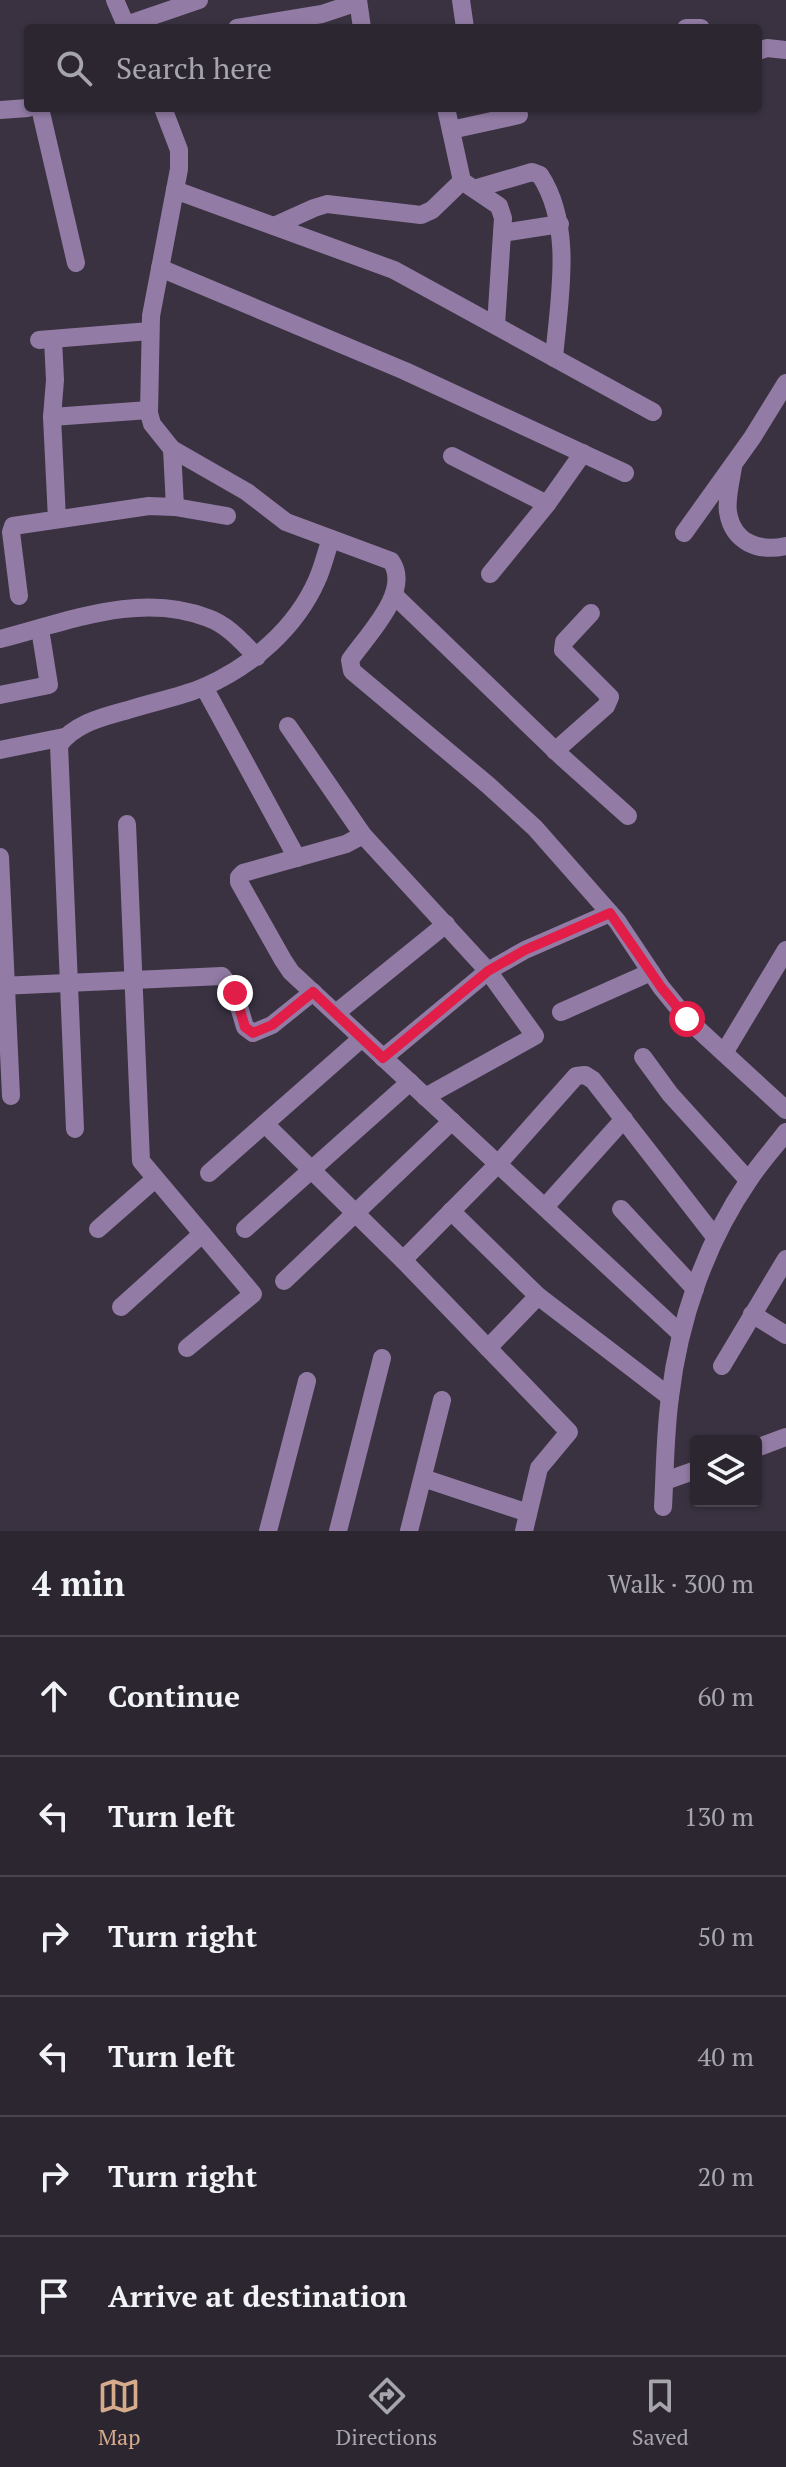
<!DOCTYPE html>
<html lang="en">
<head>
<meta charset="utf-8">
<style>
	:root { --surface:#2c2631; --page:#342e39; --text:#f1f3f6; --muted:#a6a5ab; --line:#48434d; --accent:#d6ab8b }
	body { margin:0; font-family:"PT Serif",serif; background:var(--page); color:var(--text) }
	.controls { position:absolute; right:24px; bottom:24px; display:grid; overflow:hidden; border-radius:8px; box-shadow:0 2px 6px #0004 }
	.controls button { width:72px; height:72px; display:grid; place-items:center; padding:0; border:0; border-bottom:2px solid var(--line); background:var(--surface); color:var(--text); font:40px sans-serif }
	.stop { position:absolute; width:24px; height:24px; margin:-18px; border:6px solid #e11d48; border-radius:50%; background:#fff }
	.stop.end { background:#e11d48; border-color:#fff; box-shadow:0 2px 8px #0008 }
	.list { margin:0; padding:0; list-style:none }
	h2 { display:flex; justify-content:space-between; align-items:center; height:104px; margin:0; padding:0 32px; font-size:34px }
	h2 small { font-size:26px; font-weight:400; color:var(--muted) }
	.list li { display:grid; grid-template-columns:52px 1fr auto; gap:24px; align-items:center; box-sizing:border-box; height:120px; padding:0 32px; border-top:2px solid var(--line) }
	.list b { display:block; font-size:30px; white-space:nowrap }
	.list em { font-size:26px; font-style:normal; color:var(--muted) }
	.icon { flex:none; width:44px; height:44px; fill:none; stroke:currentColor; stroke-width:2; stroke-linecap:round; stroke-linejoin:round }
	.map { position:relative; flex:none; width:786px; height:1531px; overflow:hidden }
	.search { position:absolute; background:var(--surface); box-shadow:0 2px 6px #0004; left:24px; right:24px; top:24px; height:88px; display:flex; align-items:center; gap:20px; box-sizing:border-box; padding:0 28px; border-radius:8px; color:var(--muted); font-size:30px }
	.sheet { height:824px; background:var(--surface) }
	nav { display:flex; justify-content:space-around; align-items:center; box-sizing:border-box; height:112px; border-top:2px solid var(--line); background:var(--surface); font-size:22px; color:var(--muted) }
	nav a { display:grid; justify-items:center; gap:4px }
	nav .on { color:var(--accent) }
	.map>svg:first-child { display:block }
</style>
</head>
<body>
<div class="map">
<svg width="786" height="1531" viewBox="0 0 786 1531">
	<rect width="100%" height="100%" fill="#3a3241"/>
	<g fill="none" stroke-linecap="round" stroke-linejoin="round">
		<g stroke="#927ca5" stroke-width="18">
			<polyline points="115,0 127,28"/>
			<polyline points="358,0 362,28"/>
			<polyline points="461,0 465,28"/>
			<polyline points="126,25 199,0"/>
			<polyline points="237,28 322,14 358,2"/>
			<polyline points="686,28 701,28"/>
			<polyline points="758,51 767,48 786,50"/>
			<polyline points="40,108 76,263"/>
			<path d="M163 108 179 150V169L151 316 149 413 152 424 172 449 247 492 286 522 391 561C412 591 368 634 350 660L352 671 488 785 535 828 617 921 661 987 687 1019 786 1110"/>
			<polyline points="446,108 462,181 499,206 503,218 496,325"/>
			<polyline points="0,110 28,108"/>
			<polyline points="451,130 519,115"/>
			<path d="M474 189 532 172 540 175C574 227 559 299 554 358"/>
			<polyline points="175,190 394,270 653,412"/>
			<polyline points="274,226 314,208 327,204 421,215 432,210 462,181"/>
			<polyline points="502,233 560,224"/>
			<polyline points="160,268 405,371 625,473"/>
			<polyline points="53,339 55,380 52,417 57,519"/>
			<polyline points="39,340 150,331"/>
			<polyline points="52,417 149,410"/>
			<polyline points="172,449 175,507"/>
			<polyline points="452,456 547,504"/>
			<path d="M733 467C731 480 726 499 728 512 733 543 759 552 786 546"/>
			<polyline points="684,533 752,438 786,383"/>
			<polyline points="490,574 547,504 583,453"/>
			<polyline points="19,596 11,532 13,526 149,506 175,507 227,516"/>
			<polyline points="395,596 562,757 628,816"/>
			<path d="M0 639C67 622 140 591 208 618 228 625 242 642 257 657"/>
			<polyline points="204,687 297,858"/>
			<polyline points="0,695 49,685 40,629"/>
			<polyline points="288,726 363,835 488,971 383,1058"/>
			<polyline points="0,750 64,737"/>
			<polyline points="555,751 606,706 610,697 563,650 564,642 591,613"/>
			<polyline points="127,824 141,1161 253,1294 187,1348"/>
			<polyline points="363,835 346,844 243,873 239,877 239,882 283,960 291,972 681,1334"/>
			<polyline points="0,857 11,1096"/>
			<polyline points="0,986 222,976 235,993 245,1027 253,1033 272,1025 313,992"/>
			<polyline points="561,1012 651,972"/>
			<polyline points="336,1013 446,924"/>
			<polyline points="724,1053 786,950"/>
			<polyline points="643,1057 670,1094 748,1180"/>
			<polyline points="425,1097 535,1036 488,971 525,950 610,913"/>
			<polyline points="265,1124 403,1260 569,1432 539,1468 524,1531"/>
			<path d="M75 1129 59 745C75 723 103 717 128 710 153 702 180 697 204 687 252 666 296 628 317 580 323 567 326 552 331 539"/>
			<polyline points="209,1173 362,1038"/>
			<polyline points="545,1207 624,1119"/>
			<polyline points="621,1209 695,1289"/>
			<polyline points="451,1211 538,1296 670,1397"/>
			<polyline points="98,1229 155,1179"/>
			<polyline points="245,1229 410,1082"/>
			<polyline points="403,1260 498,1164 576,1076 585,1075 593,1080 715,1237"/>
			<polyline points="284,1281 452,1121"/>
			<polyline points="121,1307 202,1234"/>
			<polyline points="752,1314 786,1335"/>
			<polyline points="488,1348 538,1296"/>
			<polyline points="722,1366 786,1259"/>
			<polyline points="756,1448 786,1437"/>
			<polyline points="423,1478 528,1513"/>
			<polyline points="665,1481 696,1470"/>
			<path d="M663 1507C665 1471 665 1433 670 1397 679 1321 705 1244 749 1180 760 1163 774 1148 786 1132"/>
			<polyline points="268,1531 307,1381"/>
			<polyline points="338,1531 382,1358"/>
			<polyline points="409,1531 442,1400"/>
		</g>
	</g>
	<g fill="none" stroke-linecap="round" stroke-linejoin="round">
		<polyline stroke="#e11d48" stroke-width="10" points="235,993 245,1027 253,1033 272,1025 313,992 383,1058 488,971 525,950 610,913 661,987 687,1019"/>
	</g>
</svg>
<div class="controls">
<button><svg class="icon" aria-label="layers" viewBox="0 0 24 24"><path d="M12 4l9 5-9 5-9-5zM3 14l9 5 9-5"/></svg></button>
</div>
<div class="stop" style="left:687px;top:1019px"></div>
<div class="stop end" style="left:235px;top:993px"></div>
<div class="search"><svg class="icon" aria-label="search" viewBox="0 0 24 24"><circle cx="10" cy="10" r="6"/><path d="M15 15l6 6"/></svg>Search here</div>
</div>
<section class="sheet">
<h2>4 min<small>Walk · 300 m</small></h2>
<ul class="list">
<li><svg class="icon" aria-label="ahead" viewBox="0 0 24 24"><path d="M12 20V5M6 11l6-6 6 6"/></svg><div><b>Continue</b></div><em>60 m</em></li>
<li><svg class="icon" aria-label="left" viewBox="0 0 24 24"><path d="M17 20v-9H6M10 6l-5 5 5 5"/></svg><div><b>Turn left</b></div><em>130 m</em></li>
<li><svg class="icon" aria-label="right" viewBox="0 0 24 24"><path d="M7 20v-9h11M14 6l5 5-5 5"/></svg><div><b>Turn right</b></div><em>50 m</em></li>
<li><svg class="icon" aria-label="left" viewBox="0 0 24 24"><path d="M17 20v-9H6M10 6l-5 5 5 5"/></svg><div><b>Turn left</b></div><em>40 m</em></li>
<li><svg class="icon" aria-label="right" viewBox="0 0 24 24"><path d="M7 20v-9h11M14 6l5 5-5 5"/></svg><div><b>Turn right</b></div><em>20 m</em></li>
<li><svg class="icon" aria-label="arrive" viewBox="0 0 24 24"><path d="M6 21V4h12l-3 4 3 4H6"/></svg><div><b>Arrive at destination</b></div></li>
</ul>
</section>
<nav>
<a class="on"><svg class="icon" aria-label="map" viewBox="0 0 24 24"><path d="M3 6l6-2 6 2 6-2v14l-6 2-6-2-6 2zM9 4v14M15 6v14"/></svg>Map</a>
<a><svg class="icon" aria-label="directions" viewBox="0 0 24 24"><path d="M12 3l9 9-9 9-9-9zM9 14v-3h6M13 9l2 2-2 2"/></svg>Directions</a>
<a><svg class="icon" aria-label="saved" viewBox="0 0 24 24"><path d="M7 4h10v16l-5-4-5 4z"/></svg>Saved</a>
</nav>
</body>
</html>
